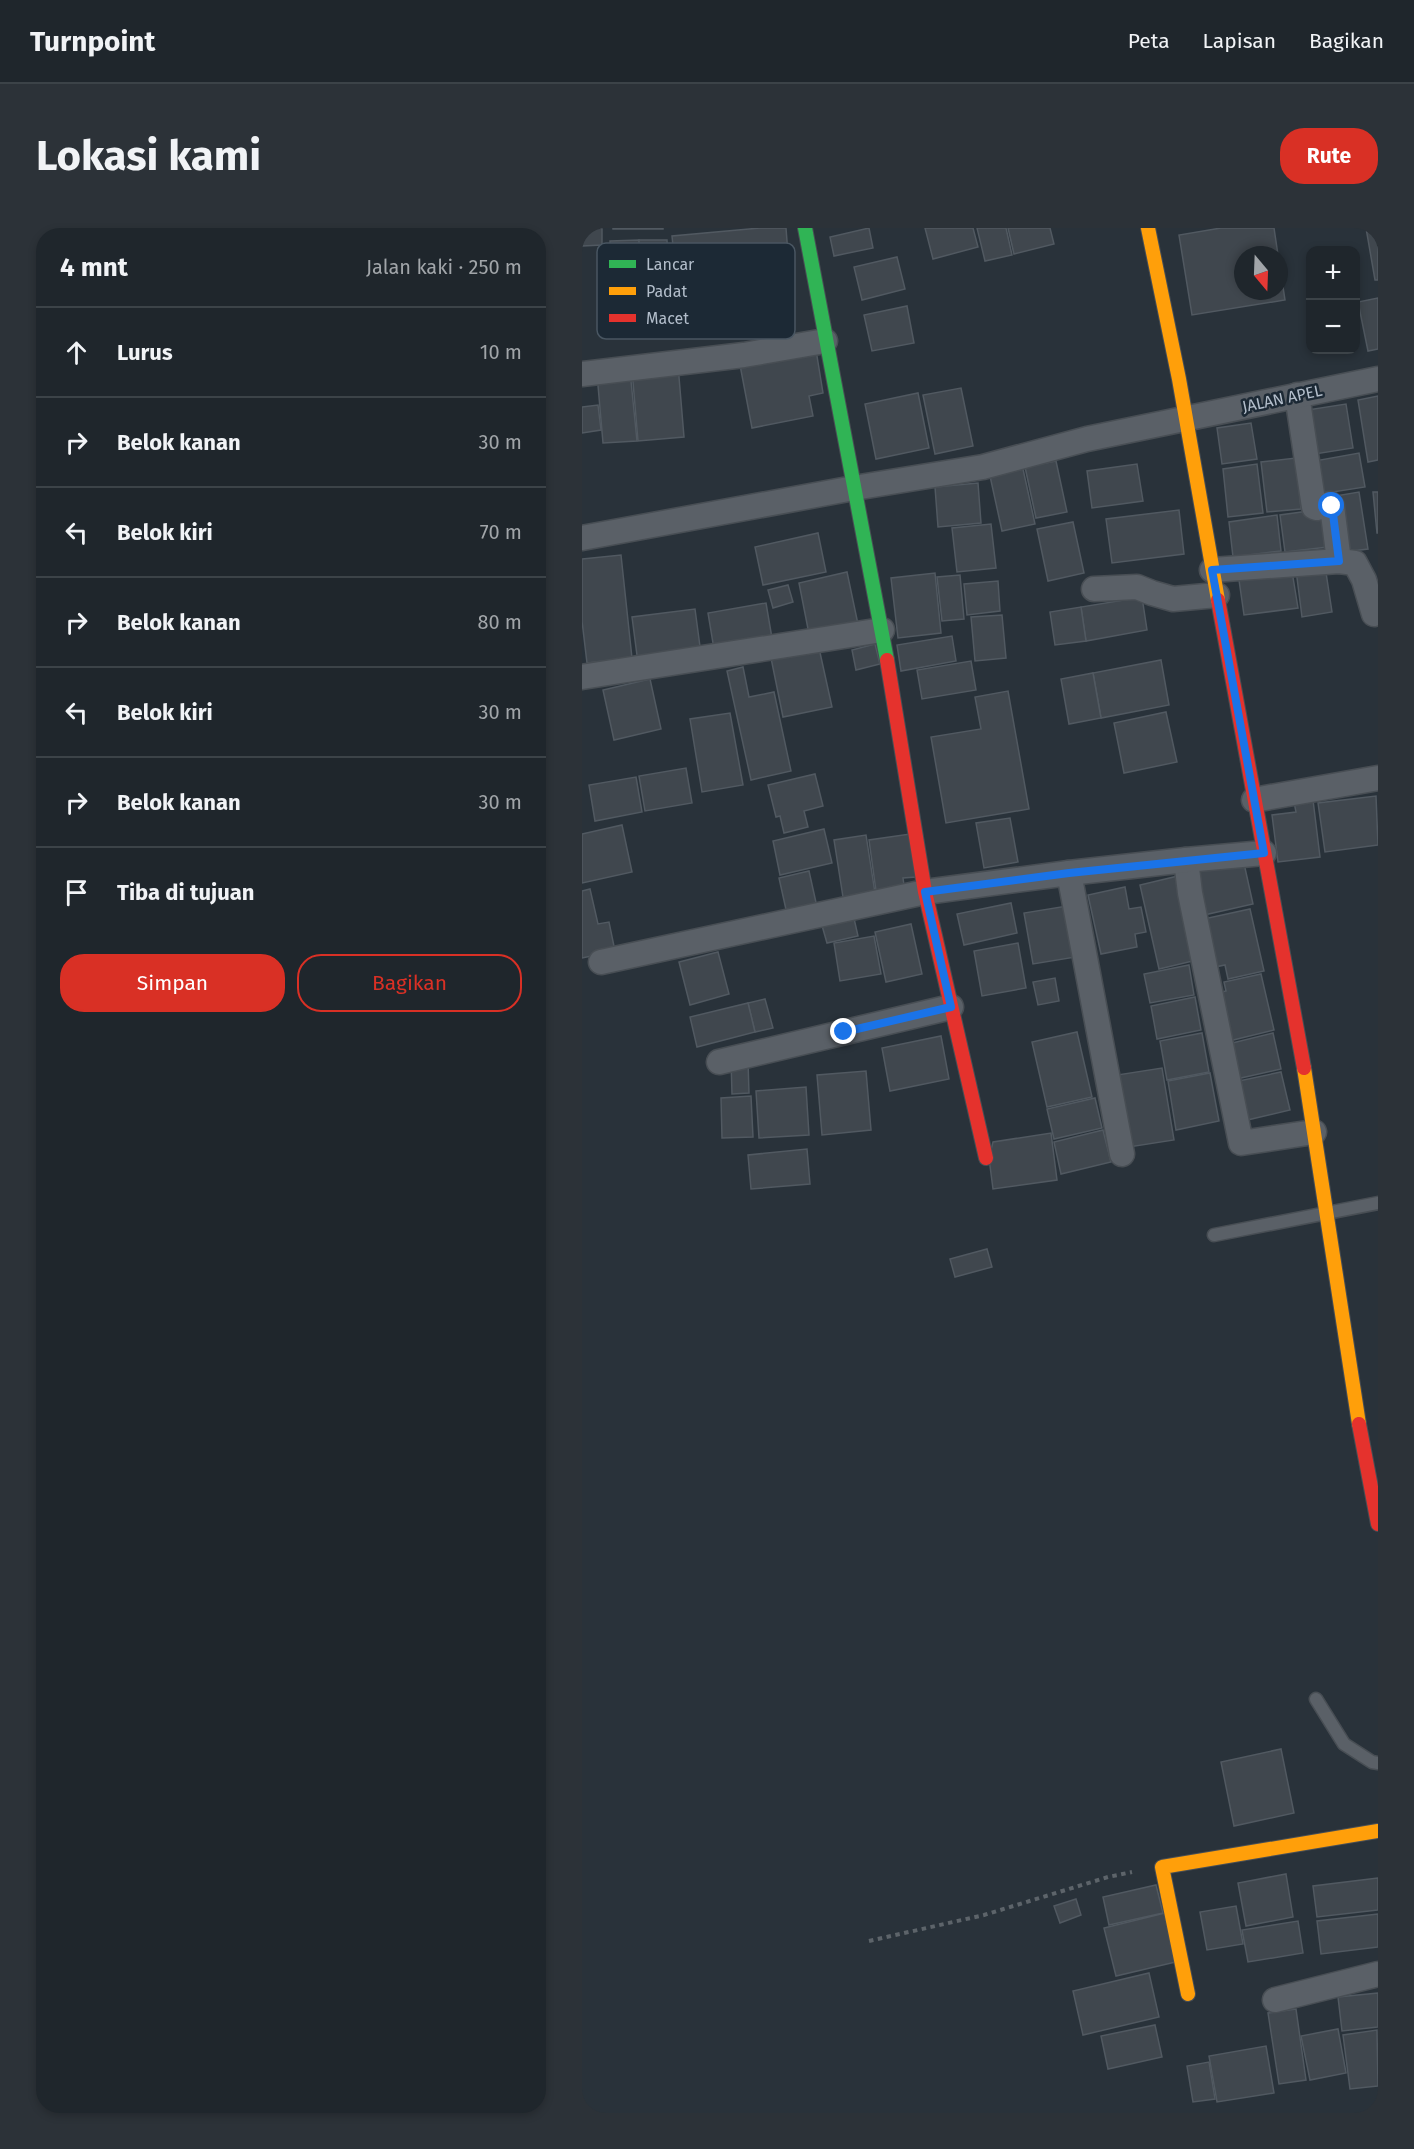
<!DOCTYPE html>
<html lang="id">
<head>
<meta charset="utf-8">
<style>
	:root { --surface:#1f262c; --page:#2c3238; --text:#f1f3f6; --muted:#a1a5a9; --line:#3c4348; --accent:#d93025 }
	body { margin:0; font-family:"Fira Sans",sans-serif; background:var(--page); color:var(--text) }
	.controls { position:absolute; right:18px; top:18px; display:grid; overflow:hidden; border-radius:12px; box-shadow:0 3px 9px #0003 }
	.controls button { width:54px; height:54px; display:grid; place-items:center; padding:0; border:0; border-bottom:2px solid var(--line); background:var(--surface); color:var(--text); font:30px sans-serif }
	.compass { position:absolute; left:652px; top:18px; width:54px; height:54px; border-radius:50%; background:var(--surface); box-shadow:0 3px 9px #0003; rotate:161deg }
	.stop { position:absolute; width:18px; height:18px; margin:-14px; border:4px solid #1a73e8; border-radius:50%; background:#fff }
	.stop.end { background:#1a73e8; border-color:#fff; box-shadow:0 2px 6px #0008 }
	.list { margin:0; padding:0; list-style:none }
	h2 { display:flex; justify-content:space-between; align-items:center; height:78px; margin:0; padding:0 24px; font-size:26px }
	h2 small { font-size:20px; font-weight:400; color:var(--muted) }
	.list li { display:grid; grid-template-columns:39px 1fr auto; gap:18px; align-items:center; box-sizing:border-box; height:90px; padding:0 24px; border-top:2px solid var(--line) }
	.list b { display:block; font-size:22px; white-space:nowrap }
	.list em { font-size:20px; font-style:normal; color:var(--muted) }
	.actions { display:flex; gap:12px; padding:18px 24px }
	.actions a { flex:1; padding:14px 0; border:2px solid var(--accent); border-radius:24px; text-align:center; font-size:21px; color:var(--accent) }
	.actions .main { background:var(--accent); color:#fff }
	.icon { flex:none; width:33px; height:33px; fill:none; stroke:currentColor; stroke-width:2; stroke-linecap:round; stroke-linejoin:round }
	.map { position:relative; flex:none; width:796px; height:1885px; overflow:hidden; border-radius:24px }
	header { display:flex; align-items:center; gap:36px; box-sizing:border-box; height:84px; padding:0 30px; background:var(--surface); border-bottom:2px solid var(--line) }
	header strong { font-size:28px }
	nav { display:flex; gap:33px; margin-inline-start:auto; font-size:21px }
	.intro { display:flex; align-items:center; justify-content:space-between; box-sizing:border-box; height:144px; padding:0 36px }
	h1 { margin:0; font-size:42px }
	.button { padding:15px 27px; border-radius:24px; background:var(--accent); color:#fff; font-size:21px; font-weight:700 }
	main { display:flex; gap:36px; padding:0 36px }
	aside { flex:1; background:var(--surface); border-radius:24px; box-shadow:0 3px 9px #0003 }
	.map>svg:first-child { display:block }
</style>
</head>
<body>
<header>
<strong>Turnpoint</strong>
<nav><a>Peta</a><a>Lapisan</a><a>Bagikan</a></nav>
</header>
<div class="intro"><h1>Lokasi kami</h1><a class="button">Rute</a></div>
<main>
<aside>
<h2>4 mnt<small>Jalan kaki · 250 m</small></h2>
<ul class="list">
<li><svg class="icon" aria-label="ahead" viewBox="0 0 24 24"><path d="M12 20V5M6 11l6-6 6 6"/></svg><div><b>Lurus</b></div><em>10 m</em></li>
<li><svg class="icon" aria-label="right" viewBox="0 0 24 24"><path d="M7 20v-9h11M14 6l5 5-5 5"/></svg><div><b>Belok kanan</b></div><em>30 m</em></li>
<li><svg class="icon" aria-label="left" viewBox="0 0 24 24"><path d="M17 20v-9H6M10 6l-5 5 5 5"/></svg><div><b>Belok kiri</b></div><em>70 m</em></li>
<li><svg class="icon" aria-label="right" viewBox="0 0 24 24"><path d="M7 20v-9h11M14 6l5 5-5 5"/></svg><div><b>Belok kanan</b></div><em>80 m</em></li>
<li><svg class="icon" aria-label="left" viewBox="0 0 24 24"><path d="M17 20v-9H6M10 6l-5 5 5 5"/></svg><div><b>Belok kiri</b></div><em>30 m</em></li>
<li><svg class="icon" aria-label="right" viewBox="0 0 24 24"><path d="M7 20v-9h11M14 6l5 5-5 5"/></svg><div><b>Belok kanan</b></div><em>30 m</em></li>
<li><svg class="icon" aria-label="arrive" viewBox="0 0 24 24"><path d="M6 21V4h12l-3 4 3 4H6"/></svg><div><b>Tiba di tujuan</b></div></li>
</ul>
<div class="actions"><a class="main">Simpan</a><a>Bagikan</a></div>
</aside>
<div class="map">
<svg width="796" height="1885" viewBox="0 0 796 1885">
	<rect width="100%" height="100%" fill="#29323a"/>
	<g fill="#40474e" stroke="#515961" stroke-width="1.5">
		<polygon points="0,0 20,0 20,17 0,18"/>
		<rect x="31" y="0" width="50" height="1"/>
		<polygon points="178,0 204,0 207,39 94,49 90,8"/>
		<polygon points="287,0 291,20 252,28 248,9"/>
		<polygon points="343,0 391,0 396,19 351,31"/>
		<polygon points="395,0 424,0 430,27 403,33"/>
		<polygon points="426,0 468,0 472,16 432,26"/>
		<polygon points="639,0 692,0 696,27 661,27 661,63 697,63 697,33 703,72 610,87 597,7"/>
		<polygon points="784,0 796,0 796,52 793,52"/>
		<polygon points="57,12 58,45 29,45 28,13"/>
		<polygon points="57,12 85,12 86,44 58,45"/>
		<polygon points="315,29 323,61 280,72 272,39"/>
		<polygon points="796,70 796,121 786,123 776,74"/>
		<polygon points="325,78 332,115 290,123 282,87"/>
		<polygon points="234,122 241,165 227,168 231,188 170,200 158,137"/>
		<polygon points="96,137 102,209 56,213 50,142"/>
		<polygon points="48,143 55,213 21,215 15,146"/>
		<polygon points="379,160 391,218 353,226 341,167"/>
		<polygon points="336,165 347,220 294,231 283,176"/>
		<polygon points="796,168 796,232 786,234 776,172"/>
		<polygon points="764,176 771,220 733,226 725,182"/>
		<polygon points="16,177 19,202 0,205 0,179"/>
		<polygon points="669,195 675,231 640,236 635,200"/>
		<polygon points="777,225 783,259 732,267 727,234"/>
		<polygon points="714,230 719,281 685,284 679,234"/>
		<polygon points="474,233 485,284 454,290 443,239"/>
		<polygon points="555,236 561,273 510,280 505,243"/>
		<polygon points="675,236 681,285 646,289 641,241"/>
		<polygon points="441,241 453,296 420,303 408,248"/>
		<polygon points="396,255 399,295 356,299 353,259"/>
		<polygon points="777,264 786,321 762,324 753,268"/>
		<polygon points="791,264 796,264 796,305 795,305"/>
		<polygon points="741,281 746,319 703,324 698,287"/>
		<polygon points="597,282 602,326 530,335 524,291"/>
		<polygon points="695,287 699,323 651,329 647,294"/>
		<polygon points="491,294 502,345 466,353 455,301"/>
		<polygon points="409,296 414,340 375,344 370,300"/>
		<polygon points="236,305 244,344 181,357 173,319"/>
		<polygon points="39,327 50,430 5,435 0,393 0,331"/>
		<polygon points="709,337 716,380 662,387 656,345"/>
		<polygon points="743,338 750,384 720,389 714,342"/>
		<polygon points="265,344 277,401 228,411 217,355"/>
		<polygon points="353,345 359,405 316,410 309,350"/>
		<polygon points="378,347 382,391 360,393 355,349"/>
		<polygon points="416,353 418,383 385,387 382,356"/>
		<polygon points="206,357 211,374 191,380 186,362"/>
		<polygon points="560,369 565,402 504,413 499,379"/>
		<polygon points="184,375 191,416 133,427 126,385"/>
		<polygon points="499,379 504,413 473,417 468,384"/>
		<polygon points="113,381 119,426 56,435 50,389"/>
		<polygon points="420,387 424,430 393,433 389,389"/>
		<polygon points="370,408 374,433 319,443 315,417"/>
		<polygon points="293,416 298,436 274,442 270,422"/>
		<polygon points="237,420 250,479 201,489 189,430"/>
		<polygon points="579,432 587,477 519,490 511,445"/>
		<polygon points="389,433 394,462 340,471 335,442"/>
		<polygon points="161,439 167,469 192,464 209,543 169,552 145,443"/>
		<polygon points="511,445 519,490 487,496 479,451"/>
		<polygon points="68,451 79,501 32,512 21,462"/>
		<polygon points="426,463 447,581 364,595 349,509 399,501 393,469"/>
		<polygon points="584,484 595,534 542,545 532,495"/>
		<polygon points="148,485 161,557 120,564 108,491"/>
		<polygon points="104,540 110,575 63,583 57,548"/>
		<polygon points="233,546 241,578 222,583 226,599 202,605 198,588 194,589 186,557"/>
		<polygon points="54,549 60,584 13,593 7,557"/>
		<polygon points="794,568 796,617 743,624 736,575"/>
		<polygon points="731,572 738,629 696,634 690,587 714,584 712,574"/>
		<polygon points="428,590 436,634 402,640 394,595"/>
		<polygon points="40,597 50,644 0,655 0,606"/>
		<polygon points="242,601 250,635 198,647 191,613"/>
		<polygon points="328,606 334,649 321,650 323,665 295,670 287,612"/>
		<polygon points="284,607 293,665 261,669 252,612"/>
		<polygon points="661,631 671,676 622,687 611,642"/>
		<polygon points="227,643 235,679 205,686 197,650"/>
		<polygon points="596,648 615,732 577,741 558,657"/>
		<polygon points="543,659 547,681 559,679 564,704 553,706 555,719 519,726 506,667"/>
		<polygon points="8,661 16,696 27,694 33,723 0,730 0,663"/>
		<polygon points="429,675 435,705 382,717 375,686"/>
		<polygon points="491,677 500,728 451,736 442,685"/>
		<polygon points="668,681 682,743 646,751 643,737 628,740 617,692"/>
		<polygon points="271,686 276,708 245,715 239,694"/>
		<polygon points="329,696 340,746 304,754 293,704"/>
		<polygon points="292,708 299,746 258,753 252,715"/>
		<polygon points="436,715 444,760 400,768 392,723"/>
		<polygon points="136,724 147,766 108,777 97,734"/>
		<polygon points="607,737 612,767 568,775 562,746"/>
		<polygon points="679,746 692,802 643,814 632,766 644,763 642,754"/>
		<polygon points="473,750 477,773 456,777 451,754"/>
		<polygon points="613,769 619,802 575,811 569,778"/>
		<polygon points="183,771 191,800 173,804 166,775"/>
		<polygon points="166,775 173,804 115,819 108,789"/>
		<polygon points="495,804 510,869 465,879 450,814"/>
		<polygon points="620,805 627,844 585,852 578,813"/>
		<polygon points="691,805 699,841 650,852 642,817"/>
		<polygon points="359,808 367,851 308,863 300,820"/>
		<polygon points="149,832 166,832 167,865 150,866"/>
		<polygon points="580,840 592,912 547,919 535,847"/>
		<polygon points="284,843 289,902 240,907 235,847"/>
		<polygon points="699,844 708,882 661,893 652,854"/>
		<polygon points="628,845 637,893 594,902 586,853"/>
		<polygon points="224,859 227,907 177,910 174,863"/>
		<polygon points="169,868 171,909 140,910 139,870"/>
		<polygon points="513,870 520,900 472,911 465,881"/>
		<polygon points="521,902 529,934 479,946 472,914"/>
		<polygon points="469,905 475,952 411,961 407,930 411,914"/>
		<polygon points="225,921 228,956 169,961 166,927"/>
		<polygon points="405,1021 410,1039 373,1049 368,1031"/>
		<polygon points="699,1521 712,1585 652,1598 639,1534"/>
		<polygon points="704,1646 711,1689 664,1698 656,1655"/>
		<polygon points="796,1650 796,1682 735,1689 731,1658"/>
		<polygon points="574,1657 581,1685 527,1697 521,1669"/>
		<polygon points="494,1671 499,1687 478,1695 472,1678"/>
		<polygon points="654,1678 661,1716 625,1722 618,1684"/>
		<polygon points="587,1684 598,1733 534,1748 522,1700"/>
		<polygon points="796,1686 796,1719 739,1726 735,1693"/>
		<polygon points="716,1693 721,1725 666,1734 660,1702"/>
		<polygon points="567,1745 577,1789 501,1807 491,1763"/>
		<polygon points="796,1765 796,1799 760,1803 756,1769"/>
		<polygon points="714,1781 724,1852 697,1856 686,1785"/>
		<polygon points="573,1797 580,1829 526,1841 519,1808"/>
		<polygon points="756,1801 764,1845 728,1852 719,1808"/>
		<polygon points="795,1802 796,1858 768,1861 761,1807"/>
		<polygon points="684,1818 692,1865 635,1874 627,1828"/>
		<polygon points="627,1834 633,1871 611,1874 605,1838"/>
	</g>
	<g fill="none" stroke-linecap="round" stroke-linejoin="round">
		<g stroke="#484e54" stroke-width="15">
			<g id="lane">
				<polyline points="632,1007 796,975"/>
				<polyline points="734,1471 762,1516 790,1534 796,1535"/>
			</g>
		</g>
		<g stroke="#484e54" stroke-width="27">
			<g id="street">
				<polyline points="0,146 162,127 243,113"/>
				<polyline points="715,167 732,279 735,280 748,276 750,278 757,333"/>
				<polyline points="0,310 272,260 401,239 505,211 796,151"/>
				<polyline points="630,342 757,333 773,335 782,352 792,386"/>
				<polyline points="512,361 555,359 570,365 591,371 635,367"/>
				<polyline points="0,449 300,402"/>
				<polyline points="672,572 796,550"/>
				<polyline points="682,625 604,632 608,665 659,915 732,904"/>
				<polyline points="487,645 604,632"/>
				<polyline points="19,734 343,664 487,645 540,926"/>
				<polyline points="137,834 369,779"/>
				<polyline points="693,1772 796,1746"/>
			</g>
		</g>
		<g stroke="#484e54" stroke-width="16">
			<polyline id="fast" points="223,0 305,432"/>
		</g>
		<g stroke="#484e54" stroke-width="16">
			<g id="slow">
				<polyline points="566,0 597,151 636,372"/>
				<polyline points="722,840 777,1196"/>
				<polyline points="606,1766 580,1639 796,1603"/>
			</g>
		</g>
		<g stroke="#484e54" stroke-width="16">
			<g id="jam">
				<polyline points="636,372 722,840"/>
				<polyline points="305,432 343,664 404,930"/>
				<polyline points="777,1196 796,1296"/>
			</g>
		</g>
		<polyline stroke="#5d646a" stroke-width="4" stroke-dasharray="4.5 4.5" stroke-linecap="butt" points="287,1713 402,1687 526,1649 550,1644"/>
		<use href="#lane" stroke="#5a6067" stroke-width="12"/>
		<use href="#street" stroke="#5a6067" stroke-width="24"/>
		<use href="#fast" stroke="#30b455" stroke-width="14"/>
		<use href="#slow" stroke="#ff9f0a" stroke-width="14"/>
		<use href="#jam" stroke="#e5322d" stroke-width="14"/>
	</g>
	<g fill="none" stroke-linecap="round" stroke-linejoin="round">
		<polyline stroke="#1a73e8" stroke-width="8" points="262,804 369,779 343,664 487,645 682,625 630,342 757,333 750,278"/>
	</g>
	<g text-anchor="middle" stroke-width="5" stroke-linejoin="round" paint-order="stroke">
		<g font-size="16" fill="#b3becb" stroke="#1c2935">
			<text transform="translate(700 170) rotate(-12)" y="6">JALAN APEL</text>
		</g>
	</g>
	<rect x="15" y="15" width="198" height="96" rx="9" fill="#1c2935" stroke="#495662" stroke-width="1.5"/>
	<rect x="27" y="32" width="27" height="8" fill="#30b455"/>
	<rect x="27" y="59" width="27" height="8" fill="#ff9f0a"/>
	<rect x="27" y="86" width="27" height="8" fill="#e5322d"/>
	<g font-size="16" fill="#b3becb">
		<text x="64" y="42">Lancar</text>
		<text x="64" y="69">Padat</text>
		<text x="64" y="96">Macet</text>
	</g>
</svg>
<div class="controls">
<button>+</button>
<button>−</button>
</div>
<svg class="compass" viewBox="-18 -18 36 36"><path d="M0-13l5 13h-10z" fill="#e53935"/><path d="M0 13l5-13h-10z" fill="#a1a5a9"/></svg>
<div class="stop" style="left:750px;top:278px"></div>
<div class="stop end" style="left:262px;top:804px"></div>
</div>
</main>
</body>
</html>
